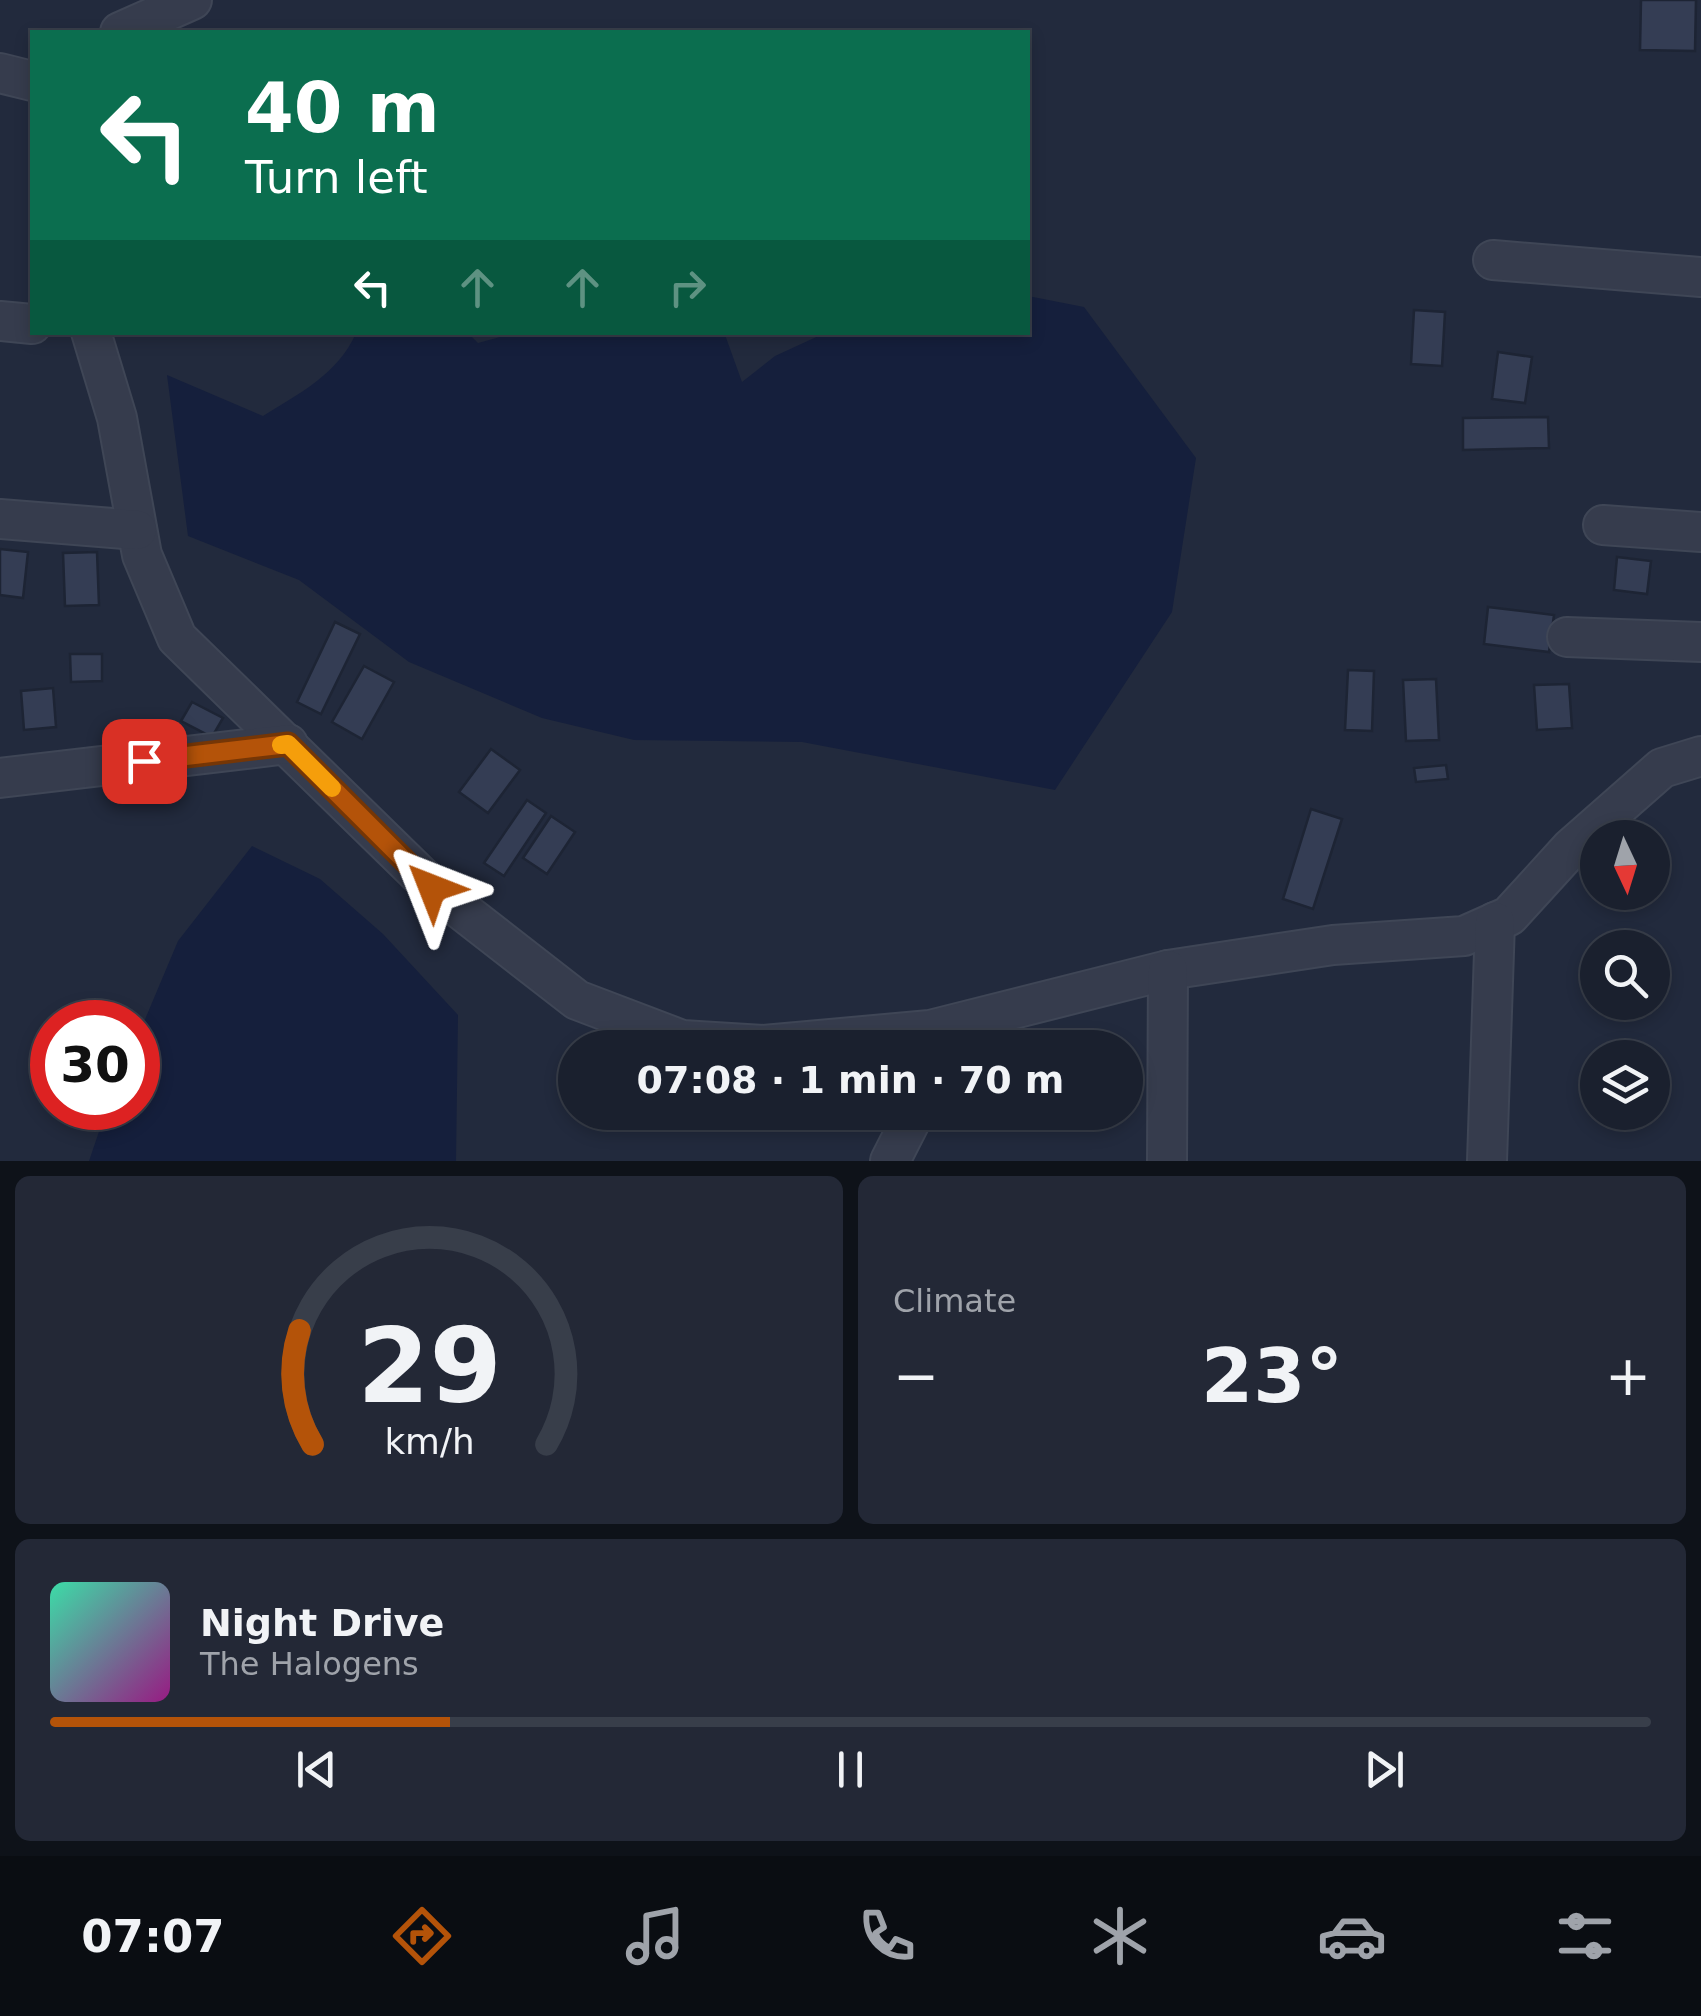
<!DOCTYPE html>
<html lang="en">
<head>
<meta charset="utf-8">
<style>
  body { margin:0; font-family:"DejaVu Sans",sans-serif; background:#232836; color:#f1f3f6; height:100vh; display:flex; flex-direction:column; font-size:38px; white-space:nowrap }
  * { box-sizing:border-box; margin:0 }
  p { font-size:32px; color:#9fa3aa }
  .icon { flex:none; width:55px; height:55px; fill:none; stroke:currentColor; stroke-width:2; stroke-linecap:round; stroke-linejoin:round }
  .map { position:relative; height:1161px; overflow:hidden }
  .sheet { display:flex; flex-direction:column; gap:15px; padding:15px; background:#0e1219; flex:1 }
  .sheet>* { flex:none }
  .top-card { position:absolute; left:30px; top:30px; width:1000px; height:305px; border-radius:0px; box-shadow:0 5px 15px #0003,0 0 0 2px #383e4a; background:#0b6e4f; color:#fff; overflow:hidden }
  .needle { width:65px; rotate:176deg }
  .fabs { position:absolute; left:1580px; top:820px; display:grid; gap:20px }
  .fabs a { display:grid; place-items:center; width:90px; height:90px; border-radius:50%; background:#1a202e; box-shadow:0 5px 15px #0003,0 0 0 2px #383e4a; font-size:50px }
  .speed { position:absolute; left:30px; top:1000px; display:flex; gap:20px; font-size:50px; font-weight:700; text-align:center }
  .speed>* { display:grid; place-content:center; width:130px; height:130px; border-radius:50%; background:#1a202e; box-shadow:0 5px 15px #0003,0 0 0 2px #383e4a; line-height:1 }
  .speed .limit { border:15px solid #d22; background:#fff; color:#111 }
  .pin { position:absolute; display:grid; place-items:center; width:85px; height:85px; color:#fff; margin:-42px; border-radius:20px; box-shadow:0 5px 15px #0006 }
  .me { position:absolute; width:110px; margin:-55px; rotate:315deg; stroke-linejoin:round; filter:drop-shadow(0 0 8px #0008) }
  .turn { display:flex; align-items:center; gap:35px; height:210px; padding:0 50px; font-size:45px }
  .turn .icon { width:130px; height:130px; stroke-width:2.5 }
  .turn b { display:block; font-size:70px; line-height:85px }
  .lanes { display:flex; align-items:center; height:95px; padding:0 50px; background:#0003; justify-content:center; gap:50px; direction:ltr }
  .lanes .off { opacity:.35 }
  .big { font-size:75px; font-weight:700; line-height:1.1 }
  .sheet .widget { flex:1; display:flex; flex-direction:column; justify-content:center; gap:15px; min-width:0; padding:0 35px; border-radius:15px; background:#232836 }
  .sheet .dial { align-items:center; gap:0 }
  .dial svg { height:260px; overflow:visible; fill:none; stroke:#383e4a; stroke-width:7; stroke-linecap:round; text-anchor:middle }
  .dial text { fill:#f1f3f6; stroke:none }
  .song { display:flex; align-items:center; gap:30px }
  .cover { width:120px; height:120px; border-radius:15px; background:linear-gradient(135deg,hsl(160 70% 55%),hsl(310 70% 35%)) }
  .played { height:10px; border-radius:5px; background:linear-gradient(90deg,#b45309 25%,#383e4a 25%) }
  .keys { display:flex; justify-content:space-around; direction:ltr }
  .heat { display:flex; justify-content:space-between; align-items:center; font-size:55px; direction:ltr }
  .sheet .tiles { flex:1; display:grid; gap:15px; grid-template-columns:1fr 1fr }
  .widget:last-child { grid-column:span 2 }
  .trip { position:absolute; left:558px; top:1030px; width:585px; height:100px; border-radius:50px; background:#1a202e; box-shadow:0 5px 15px #0003,0 0 0 2px #383e4a; font-weight:700; line-height:100px; text-align:center }
  .tabs { display:flex; height:160px; justify-content:space-around; align-items:center; background:#0a0d12; color:#9fa3aa }
  .tabs .icon { width:70px; height:70px }
  .tabs .current { color:#b45309 }
  .tabs b { font-size:45px; color:#f1f3f6 }
  .map>svg:first-child { display:block }
  .water { fill:#151f3c }
  .building { fill:#343d54; stroke:#1d2434; stroke-width:2.5 }
  .lines { fill:none; stroke-linecap:round; stroke-linejoin:round }
  .minor-casing { stroke:#3f4656; stroke-width:42 }
  .minor { stroke:#363c4d; stroke-width:38 }
  .route-casing { stroke:#753606; stroke-width:25 }
  .route { stroke:#b45309; stroke-width:18 }
  .slow { stroke:#f59e0b; stroke-width:18 }
</style>
</head>
<body>
<div class="map">
<svg width="1701" height="1161" viewBox="0 0 1701 1161">
  <rect width="100%" height="100%" fill="#222a3d"/>
  <g class="water">
    <path d="M1028,296L1084,307L1196,458L1172,612L1055,790L802,742L634,740L542,718L409,662L299,580L188,536L167,375L263,416C300,393 338,374 356,333H468L478,343L518,332H724L742,382L775,356L825,333L1028,332Z"/>
    <polygon points="252,846 320,879 383,934 458,1015 456,1161 89,1161 107,1108 138,1108 138,1036 178,941"/>
  </g>
  <g class="building">
    <polygon points="1641,0 1696,0 1695,51 1640,50"/>
    <polygon points="1414,310 1445,312 1442,366 1411,364"/>
    <polygon points="1498,352 1532,357 1525,403 1492,399"/>
    <polygon points="1548,417 1549,448 1463,450 1463,418"/>
    <polygon points="0,549 28,552 23,598 0,595"/>
    <polygon points="97,552 99,605 65,606 63,553"/>
    <polygon points="1617,557 1651,561 1647,594 1614,590"/>
    <polygon points="1488,607 1554,615 1549,652 1484,644"/>
    <polygon points="335,622 360,634 321,714 297,702"/>
    <polygon points="70,654 102,654 102,681 71,682"/>
    <polygon points="364,666 394,682 362,739 332,722"/>
    <polygon points="1348,670 1374,671 1372,731 1345,730"/>
    <polygon points="1436,679 1439,740 1406,741 1403,680"/>
    <polygon points="1569,684 1572,728 1537,730 1534,685"/>
    <polygon points="53,688 56,727 24,730 21,691"/>
    <polygon points="192,702 223,718 212,737 181,721"/>
    <polygon points="491,749 520,770 488,813 459,792"/>
    <polygon points="1446,765 1448,779 1416,782 1414,768"/>
    <polygon points="527,800 546,813 504,876 484,863"/>
    <polygon points="1311,809 1342,819 1313,909 1283,899"/>
    <polygon points="551,816 575,832 547,874 523,858"/>
  </g>
  <g class="lines">
    <g class="minor-casing">
      <g id="minor">
        <polyline points="120,32 192,0"/>
        <polyline points="0,73 32,81"/>
        <polyline points="1493,260 1701,277"/>
        <polyline points="0,321 32,324"/>
        <polyline points="91,332 117,418 142,555 177,638 433,888 577,1000 682,1040 763,1045 930,1030 1168,970 1333,945 1464,936 1509,916 1571,848 1662,768 1701,756"/>
        <polyline points="0,519 137,530"/>
        <polyline points="1603,525 1701,532"/>
        <polyline points="1567,637 1701,642"/>
        <polyline points="0,778 288,744"/>
        <polyline points="890,1161 915,1112"/>
        <polyline points="1167,1161 1168,970"/>
        <polyline points="1487,1161 1495,922"/>
      </g>
    </g>
    <use href="#minor" class="minor"/>
  </g>
  <g class="lines">
    <g class="route-casing">
      <polyline id="route" points="144,761 288,744 432,888"/>
    </g>
    <use href="#route" class="route"/>
    <polyline class="slow" points="281,745 288,744 332,788"/>
  </g>
</svg>
<div class="fabs">
<a><svg class="needle" viewBox="-14 -14 28 28"><path d="M0-13l5 13h-10z" fill="#e53935"/><path d="M0 13l5-13h-10z" fill="#9fa3aa"/></svg></a>
<a><svg class="icon" aria-label="search" viewBox="0 0 24 24"><circle cx="10" cy="10" r="6"/><path d="M15 15l6 6"/></svg></a>
<a><svg class="icon" aria-label="layers" viewBox="0 0 24 24"><path d="M12 4l9 5-9 5-9-5zM3 14l9 5 9-5"/></svg></a>
</div>
<div class="speed"><div class="limit">30</div></div>
<div class="pin" style="left:144px;top:761px;background:#d93025"><svg class="icon" aria-label="arrive" viewBox="0 0 24 24"><path d="M6 21V4h12l-3 4 3 4H6"/></svg></div>
<svg class="me" style="left:432px;top:888px" viewBox="-20 -20 40 40"><path d="M0-17L14 15 0 8-14 15z" fill="#b45309" stroke="#fff" stroke-width="4"/></svg>
<div class="trip">07:08 · 1 min · 70 m</div>
<div class="top-card">
<div class="turn"><svg class="icon" aria-label="left" viewBox="0 0 24 24"><path d="M17 20v-9H6M10 6l-5 5 5 5"/></svg><div><b>40 m</b>Turn left</div></div>
<div class="lanes"><svg class="icon" aria-label="left" viewBox="0 0 24 24"><path d="M17 20v-9H6M10 6l-5 5 5 5"/></svg><svg class="icon off" aria-label="ahead" viewBox="0 0 24 24"><path d="M12 20V5M6 11l6-6 6 6"/></svg><svg class="icon off" aria-label="ahead" viewBox="0 0 24 24"><path d="M12 20V5M6 11l6-6 6 6"/></svg><svg class="icon off" aria-label="right" viewBox="0 0 24 24"><path d="M7 20v-9h11M14 6l5 5-5 5"/></svg></div>
</div>
</div>
<section class="sheet">
<div class="tiles">
<div class="widget dial"><svg viewBox="0 0 100 80">
<path d="M14 69A42 42 0 1 1 86 69"/>
<path d="M14 69A42 42 0 0 1 10 34" stroke="#b45309"/>
<text x="50" y="56" font-size="32" font-weight="700">29</text>
<text x="50" y="72" font-size="11">km/h</text>
</svg></div>
<div class="widget"><p>Climate</p>
<div class="heat"><a>−</a><b class="big">23°</b><a>+</a></div>
</div>
<div class="widget">
<div class="song"><i class="cover"></i><div><b>Night Drive</b><p>The Halogens</p></div></div>
<div class="played"></div>
<div class="keys"><svg class="icon" aria-label="previous" viewBox="0 0 24 24"><path d="M18 5L8 12l10 7zM5 5v14"/></svg><svg class="icon" aria-label="pause" viewBox="0 0 24 24"><path d="M8 5v14M16 5v14"/></svg><svg class="icon" aria-label="next" viewBox="0 0 24 24"><path d="M6 5l10 7-10 7zM19 5v14"/></svg></div>
</div>
</div>
</section>
<nav class="tabs">
<b>07:07</b>
<svg class="icon current" aria-label="directions" viewBox="0 0 24 24"><path d="M12 3l9 9-9 9-9-9zM9 14v-3h6M13 9l2 2-2 2"/></svg>
<svg class="icon" aria-label="music" viewBox="0 0 24 24"><path d="M9 18V5l10-2v13"/><circle cx="6" cy="18" r="3"/><circle cx="16" cy="16" r="3"/></svg>
<svg class="icon" aria-label="phone" viewBox="0 0 24 24"><path d="M5 4h4l2 5-3 2q2 4 5 5l2-3 5 2v4C11 20 4 13 5 4z"/></svg>
<svg class="icon" aria-label="climate" viewBox="0 0 24 24"><path d="M12 3v18M4 7l16 10M4 17L20 7"/></svg>
<svg class="icon" aria-label="car" viewBox="0 0 24 24"><path d="M5 17H2v-5l4-1 3-4h7l3 4 3 1v5h-3M9 17h6M6 11h13"/><circle cx="7" cy="17" r="2"/><circle cx="17" cy="17" r="2"/></svg>
<svg class="icon" aria-label="filters" viewBox="0 0 24 24"><path d="M4 7h16M4 17h16"/><circle cx="9" cy="7" r="2"/><circle cx="15" cy="17" r="2"/></svg>
</nav>
</body>
</html>
